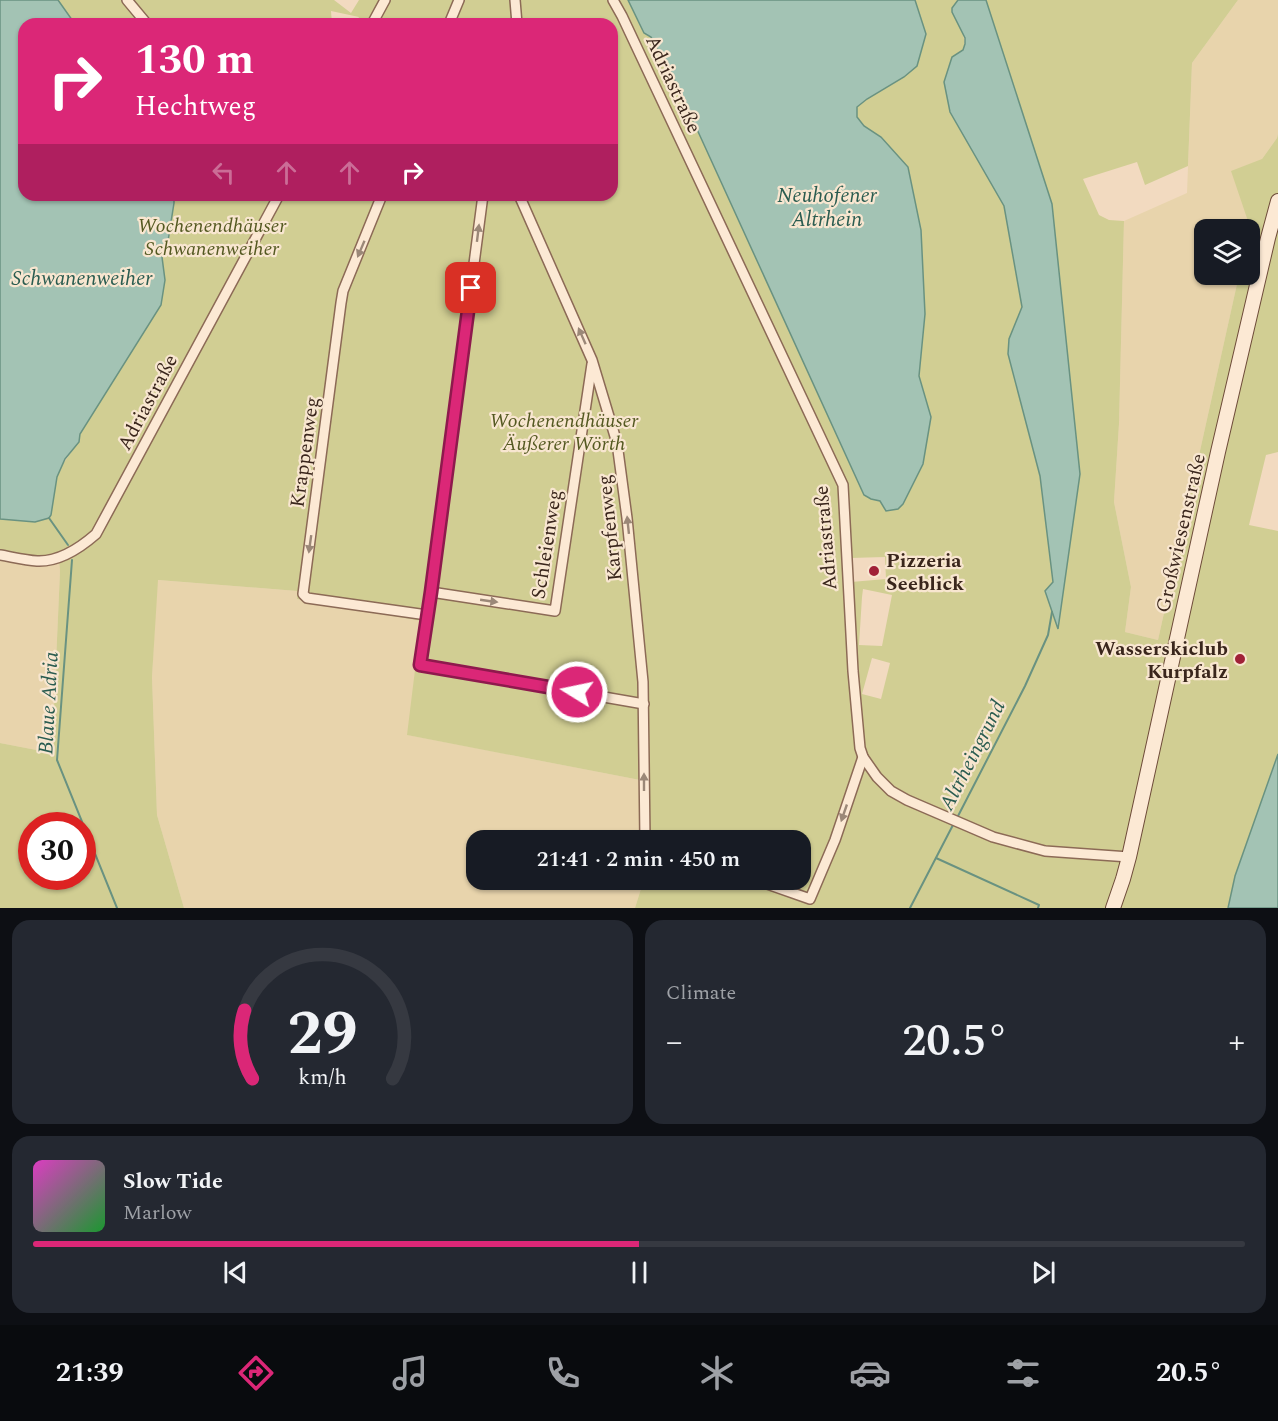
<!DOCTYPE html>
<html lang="en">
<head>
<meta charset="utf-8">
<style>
  body { margin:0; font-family:Spectral,serif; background:#242831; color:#f1f3f6; height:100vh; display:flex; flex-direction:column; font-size:22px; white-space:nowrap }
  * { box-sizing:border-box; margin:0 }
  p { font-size:20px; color:#9ea1a6 }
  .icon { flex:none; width:33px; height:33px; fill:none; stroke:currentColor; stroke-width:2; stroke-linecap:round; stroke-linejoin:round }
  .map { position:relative; height:908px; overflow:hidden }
  .panel { display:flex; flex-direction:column; gap:12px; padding:12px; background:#0d0f14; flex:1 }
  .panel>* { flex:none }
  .top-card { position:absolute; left:18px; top:18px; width:600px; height:183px; border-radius:18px; box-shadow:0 2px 4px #0004; background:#db2777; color:#fff; overflow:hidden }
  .fabs { position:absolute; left:1194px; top:219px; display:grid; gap:12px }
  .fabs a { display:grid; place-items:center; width:66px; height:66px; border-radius:12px; background:#171b24; box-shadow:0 2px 4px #0004; font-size:30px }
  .speed { position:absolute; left:18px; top:812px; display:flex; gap:12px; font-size:30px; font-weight:700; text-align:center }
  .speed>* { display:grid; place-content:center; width:78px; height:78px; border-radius:50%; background:#171b24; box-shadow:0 2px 4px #0004; line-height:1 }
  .speed .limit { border:9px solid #d22; background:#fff; color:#111 }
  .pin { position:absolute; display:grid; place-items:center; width:51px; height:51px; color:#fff; margin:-26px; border-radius:12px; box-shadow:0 3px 9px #0006 }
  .me { position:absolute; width:66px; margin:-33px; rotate:280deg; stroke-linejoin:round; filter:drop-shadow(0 0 4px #0008) }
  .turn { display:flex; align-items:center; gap:21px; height:126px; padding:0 18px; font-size:27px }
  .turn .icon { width:78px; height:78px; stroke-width:2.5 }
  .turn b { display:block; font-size:42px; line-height:51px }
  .lanes { display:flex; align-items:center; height:57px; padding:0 18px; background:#0003; justify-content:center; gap:30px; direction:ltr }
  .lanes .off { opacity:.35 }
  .big { font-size:45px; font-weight:600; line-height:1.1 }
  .panel .card { flex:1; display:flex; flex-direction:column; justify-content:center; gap:9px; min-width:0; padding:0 21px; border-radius:18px; background:#242831 }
  .panel .dial { align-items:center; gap:0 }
  .dial svg { height:156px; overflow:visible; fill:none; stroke:#363941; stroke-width:7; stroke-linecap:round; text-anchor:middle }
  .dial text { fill:#f1f3f6; stroke:none }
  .song { display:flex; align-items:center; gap:18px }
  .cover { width:72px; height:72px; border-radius:9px; background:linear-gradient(135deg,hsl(310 70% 55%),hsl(130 70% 35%)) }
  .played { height:6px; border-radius:3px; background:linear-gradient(90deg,#db2777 50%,#363941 50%) }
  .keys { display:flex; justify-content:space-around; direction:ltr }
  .heat { display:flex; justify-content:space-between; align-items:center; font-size:33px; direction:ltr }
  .panel .tiles { flex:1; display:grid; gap:12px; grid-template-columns:1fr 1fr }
  .card:last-child { grid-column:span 2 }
  .trip { position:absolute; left:466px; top:830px; width:345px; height:60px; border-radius:18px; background:#171b24; box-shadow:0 2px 4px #0004; font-weight:600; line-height:60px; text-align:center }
  .menu { display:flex; height:96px; justify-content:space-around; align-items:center; background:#090b0e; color:#9ea1a6 }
  .menu .icon { width:42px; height:42px }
  .menu .on { color:#db2777 }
  .menu b { font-size:27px; color:#f1f3f6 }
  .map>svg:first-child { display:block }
  .farmland { fill:#e8d4ac }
  .green { fill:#d1ce93; fill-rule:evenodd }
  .water { fill:#a3c3b4; stroke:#699281; stroke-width:1.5 }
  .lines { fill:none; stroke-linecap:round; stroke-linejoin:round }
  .stream { stroke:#699281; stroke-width:2 }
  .street-casing { stroke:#8c6a56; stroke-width:12 }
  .secondary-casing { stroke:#6e4b39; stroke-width:16 }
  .street { stroke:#fce9d4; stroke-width:9 }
  .secondary { stroke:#fce9d4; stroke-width:14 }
  .oneway { fill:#9b8878 }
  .route-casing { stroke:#8e194d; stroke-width:15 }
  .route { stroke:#db2777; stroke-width:10 }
  .poi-dot { fill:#a02137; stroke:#f8e6d0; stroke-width:2 }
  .labels { text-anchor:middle; stroke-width:4.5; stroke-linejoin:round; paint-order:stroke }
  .street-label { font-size:20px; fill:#3a261c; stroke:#f8e6d0 }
  .park-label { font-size:20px; font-style:italic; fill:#545921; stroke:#f8e6d0 }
  .poi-label { font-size:20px; font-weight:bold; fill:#3a261c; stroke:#f8e6d0; text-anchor:start }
  .water-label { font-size:21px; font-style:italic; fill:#2a5c50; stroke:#f8e6d0 }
</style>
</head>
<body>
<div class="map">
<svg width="1278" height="908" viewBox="0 0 1278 908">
  <rect width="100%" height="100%" fill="#f2dac0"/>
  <g class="farmland">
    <polygon points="1238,0 1278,0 1278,134 1277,138 1262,159 1249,229 1204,230 1204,274 1239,275 1158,640 1125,632 1131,587 1114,502 1119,424 1124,221 1187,193 1192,63"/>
    <polygon points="0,557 59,560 60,571 52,753 0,743"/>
    <polygon points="157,580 297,591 297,599 421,621 408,735 640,780 642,840 477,840 477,879 644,879 635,908 184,908 157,815 152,677"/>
  </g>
  <path class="green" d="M58,0H334L351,13L359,0H628L644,33L651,37L669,68L864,494L903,504L923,464L931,417L919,376L925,314L921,230L908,167L881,137L864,126L857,117V107L867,99L926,34L915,0H958L952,8V12C958,24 968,37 963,50L950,112L1004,206L1022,308L1009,339L1008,354L1040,476L1053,582L1045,591L1058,627L1052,204L986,0H1238L1192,63L1188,166L1145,185L1137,162L1083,179L1099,215L1109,220L1124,221L1119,424L1114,502L1131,587L1125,632L1158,640L1239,275L1250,274V227L1231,171L1262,159L1277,138L1278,134V452L1266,455L1249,525L1278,531V754L1235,876L1228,908H635L644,879H801V840H642L640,780L407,735L421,621L297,599V591L158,580L152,677L157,815L184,908H0V743L52,753L60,571L59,560L0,557V519L35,522L51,515C53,503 53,488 57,476C62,460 77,450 80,434L165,280L162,257L168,241L174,203V195H612V24H355L359,17L331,11L332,24H75ZM885,557L886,579L851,582L850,558ZM863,589L892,595L882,646L859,645L862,597ZM872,658L890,663L881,699L862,694ZM32,825H82V876H32Z"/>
  <g class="water">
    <polygon points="0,0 58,0 75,24 24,24 24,195 174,195 174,203 168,241 162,257 165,280 161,305 80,434 79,442 65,459 57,477 51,515 49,518 35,522 0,519"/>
    <polygon points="628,0 915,0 926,34 917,66 904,77 867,99 857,107 857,117 864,126 881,137 908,167 921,230 925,314 919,376 931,417 923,464 903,504 898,509 886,511 880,501 871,499 864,495 669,68 651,37 644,33"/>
    <polygon points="958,0 986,0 1052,204 1080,474 1058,629 1045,591 1053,582 1040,476 1008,354 1009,339 1022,307 1004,206 950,112 944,82 952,57 963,50 965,44 965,38 952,12 952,8"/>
    <polygon points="1278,754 1278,908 1228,908 1235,876"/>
  </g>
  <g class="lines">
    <g class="stream">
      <polyline points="49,518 68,545"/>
      <polyline points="72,560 57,760 117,908"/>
      <polyline points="957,818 1025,686 1048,635 1052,612"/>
      <polyline points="936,858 1039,905 1038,908"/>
      <polyline points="910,908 954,823"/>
    </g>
    <g class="street-casing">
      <g id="street">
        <polyline points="127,0 147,24"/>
        <polyline points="515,0 517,24"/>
        <polyline points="613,0 622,16 843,485 853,671 860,748 863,757 877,777 891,791 907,800 993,837 1045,851 1129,857"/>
        <polyline points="372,24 385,0"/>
        <polyline points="449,24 459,0"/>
        <polyline points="382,195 343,291 341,303 303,594 307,598 427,615"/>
        <polyline points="483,195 431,592 420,665 644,704"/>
        <polyline points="519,195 592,360 617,443 627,518 643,682 645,840"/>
        <path d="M0,555C12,557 25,560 37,561C60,562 80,548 96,534L279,195"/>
        <polyline points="431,592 555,611 592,364"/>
        <polyline points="753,879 810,899 835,840 863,757"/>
      </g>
    </g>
    <g class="secondary-casing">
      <polyline id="secondary" points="1113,908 1123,879 1129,857 1218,452 1268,238 1278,201"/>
    </g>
    <use href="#street" class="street"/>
    <use href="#secondary" class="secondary"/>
  </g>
  <defs><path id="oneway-solid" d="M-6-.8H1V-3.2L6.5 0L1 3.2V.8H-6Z" transform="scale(1.5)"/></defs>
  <g class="oneway">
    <use href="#oneway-solid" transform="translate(478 233) rotate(-83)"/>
    <use href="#oneway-solid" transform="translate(361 249) rotate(113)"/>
    <use href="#oneway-solid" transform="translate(582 336) rotate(-114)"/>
    <use href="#oneway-solid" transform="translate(628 525) rotate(-96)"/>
    <use href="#oneway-solid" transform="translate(310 544) rotate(98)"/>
    <use href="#oneway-solid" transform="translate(489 601) rotate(8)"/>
    <use href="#oneway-solid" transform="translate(644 782) rotate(-90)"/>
    <use href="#oneway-solid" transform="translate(844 813) rotate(109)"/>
  </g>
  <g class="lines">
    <g class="route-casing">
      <polyline id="route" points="471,288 431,592 420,665 577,692"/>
    </g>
    <use href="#route" class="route"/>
  </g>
  <g class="poi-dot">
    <circle cx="874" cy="571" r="6"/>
    <circle cx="1240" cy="659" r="6"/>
  </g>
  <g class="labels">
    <g class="street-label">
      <text transform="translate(674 84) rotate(65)" y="7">Adriastraße</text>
      <text transform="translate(147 402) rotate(-62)" y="7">Adriastraße</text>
      <text transform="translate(304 452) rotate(-82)" y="7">Krappenweg</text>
      <text transform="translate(609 528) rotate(-96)" y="7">Karpfenweg</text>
      <text transform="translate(1180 533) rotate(-77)" y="7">Großwiesenstraße</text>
      <text transform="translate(825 538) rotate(-95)" y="7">Adriastraße</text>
      <text transform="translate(546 544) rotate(-81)" y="7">Schleienweg</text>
    </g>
    <g class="park-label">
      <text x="212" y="232">Wochenendhäuser<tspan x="212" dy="23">Schwanenweiher</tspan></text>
      <text x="564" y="427">Wochenendhäuser<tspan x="564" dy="23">Äußerer Wörth</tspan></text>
    </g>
    <g class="poi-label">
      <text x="886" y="567">Pizzeria<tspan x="886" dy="23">Seeblick</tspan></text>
      <text x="1228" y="655" text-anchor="end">Wasserskiclub<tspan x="1228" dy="23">Kurpfalz</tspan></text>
    </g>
    <g class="water-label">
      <text x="827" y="202">Neuhofener<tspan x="827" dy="24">Altrhein</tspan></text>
      <text x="82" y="285">Schwanenweiher</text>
      <text transform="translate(48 703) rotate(-87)" y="7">Blaue Adria</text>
      <text transform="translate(972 755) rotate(-63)" y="7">Altrheingrund</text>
    </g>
  </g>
</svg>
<div class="fabs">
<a><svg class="icon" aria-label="layers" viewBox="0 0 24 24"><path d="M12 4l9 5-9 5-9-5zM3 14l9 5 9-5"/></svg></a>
</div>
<div class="speed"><div class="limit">30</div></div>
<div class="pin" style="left:471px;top:288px;background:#d93025"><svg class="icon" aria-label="arrive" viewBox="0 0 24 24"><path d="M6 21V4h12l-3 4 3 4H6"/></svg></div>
<svg class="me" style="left:577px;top:692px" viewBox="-20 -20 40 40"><circle r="17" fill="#db2777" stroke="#fff" stroke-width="3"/><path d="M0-11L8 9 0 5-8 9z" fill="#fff"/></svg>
<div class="trip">21:41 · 2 min · 450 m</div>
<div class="top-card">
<div class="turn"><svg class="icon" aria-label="right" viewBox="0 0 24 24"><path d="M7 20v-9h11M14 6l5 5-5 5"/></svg><div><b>130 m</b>Hechtweg</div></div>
<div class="lanes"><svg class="icon off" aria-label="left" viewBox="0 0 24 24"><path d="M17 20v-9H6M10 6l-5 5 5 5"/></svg><svg class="icon off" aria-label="ahead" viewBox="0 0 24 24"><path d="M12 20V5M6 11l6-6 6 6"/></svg><svg class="icon off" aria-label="ahead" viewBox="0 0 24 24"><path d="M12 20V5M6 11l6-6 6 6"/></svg><svg class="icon" aria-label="right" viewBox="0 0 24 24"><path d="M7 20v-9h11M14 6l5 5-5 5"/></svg></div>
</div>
</div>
<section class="panel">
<div class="tiles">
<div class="card dial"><svg viewBox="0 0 100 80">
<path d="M14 69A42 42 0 1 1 86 69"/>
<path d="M14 69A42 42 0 0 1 10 34" stroke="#db2777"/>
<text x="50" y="56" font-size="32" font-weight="700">29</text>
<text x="50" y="72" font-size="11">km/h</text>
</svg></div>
<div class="card"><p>Climate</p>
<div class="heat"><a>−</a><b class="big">20.5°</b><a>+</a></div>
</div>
<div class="card">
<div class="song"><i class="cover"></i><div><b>Slow Tide</b><p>Marlow</p></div></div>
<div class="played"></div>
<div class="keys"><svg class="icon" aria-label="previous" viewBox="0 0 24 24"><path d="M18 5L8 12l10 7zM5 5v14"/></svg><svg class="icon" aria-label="pause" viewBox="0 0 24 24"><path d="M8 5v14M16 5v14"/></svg><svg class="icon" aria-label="next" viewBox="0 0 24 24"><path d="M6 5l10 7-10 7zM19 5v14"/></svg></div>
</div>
</div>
</section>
<nav class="menu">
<b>21:39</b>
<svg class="icon on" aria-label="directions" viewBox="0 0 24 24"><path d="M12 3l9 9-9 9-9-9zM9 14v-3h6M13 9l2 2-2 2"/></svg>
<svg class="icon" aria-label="music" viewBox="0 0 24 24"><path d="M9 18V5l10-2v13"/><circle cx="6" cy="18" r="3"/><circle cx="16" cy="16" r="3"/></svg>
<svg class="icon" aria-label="phone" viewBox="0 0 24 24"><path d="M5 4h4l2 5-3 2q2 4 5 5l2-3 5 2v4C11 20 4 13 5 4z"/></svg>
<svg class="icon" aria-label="climate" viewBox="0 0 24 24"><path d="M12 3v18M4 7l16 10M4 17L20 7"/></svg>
<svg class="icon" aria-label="car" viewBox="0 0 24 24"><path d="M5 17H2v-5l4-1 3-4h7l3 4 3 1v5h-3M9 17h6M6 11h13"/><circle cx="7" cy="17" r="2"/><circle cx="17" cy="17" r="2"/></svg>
<svg class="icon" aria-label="filters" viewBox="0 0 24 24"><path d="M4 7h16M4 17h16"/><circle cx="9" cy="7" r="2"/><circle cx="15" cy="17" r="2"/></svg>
<b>20.5°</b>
</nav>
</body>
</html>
